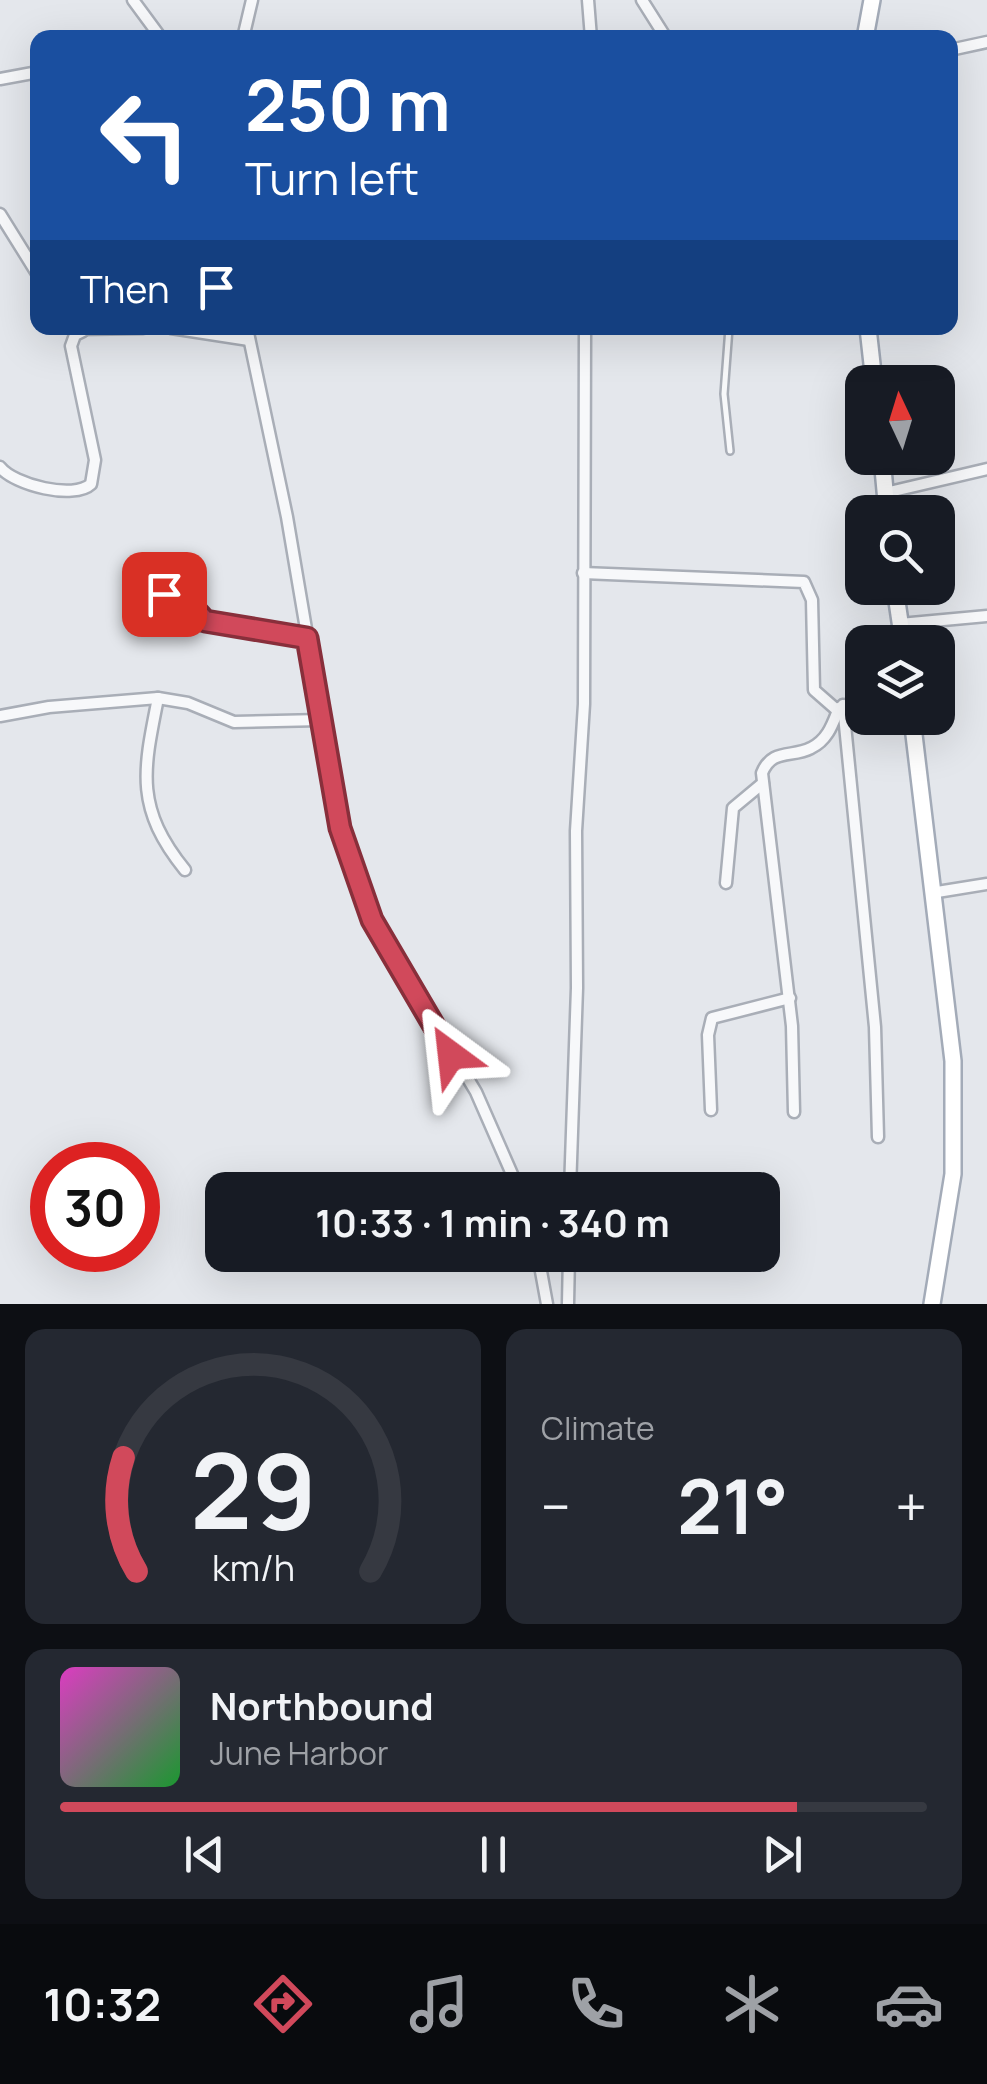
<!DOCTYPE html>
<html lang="en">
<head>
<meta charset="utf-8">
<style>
  body { margin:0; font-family:Manrope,sans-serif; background:#242831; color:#f1f3f6; height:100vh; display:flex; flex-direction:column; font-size:38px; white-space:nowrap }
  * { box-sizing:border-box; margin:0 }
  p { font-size:32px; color:#9ea1a6 }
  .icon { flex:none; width:55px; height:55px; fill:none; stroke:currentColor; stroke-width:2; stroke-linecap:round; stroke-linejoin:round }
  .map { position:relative; height:1304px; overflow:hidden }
  .panel { display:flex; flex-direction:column; gap:25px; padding:25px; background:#0d0f14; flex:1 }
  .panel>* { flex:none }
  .hud { position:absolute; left:30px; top:30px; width:928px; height:305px; border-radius:20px; box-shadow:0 10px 40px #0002; background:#1a4fa0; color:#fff; overflow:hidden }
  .needle { width:65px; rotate:356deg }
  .tools { position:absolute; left:845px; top:365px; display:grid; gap:20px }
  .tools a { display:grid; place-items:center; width:110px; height:110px; border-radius:20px; background:#171b24; box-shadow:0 10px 40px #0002; font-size:50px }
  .speed { position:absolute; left:30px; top:1142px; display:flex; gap:20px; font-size:50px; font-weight:700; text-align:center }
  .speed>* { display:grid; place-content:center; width:130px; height:130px; border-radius:50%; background:#171b24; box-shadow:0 10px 40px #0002; line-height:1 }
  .speed .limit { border:15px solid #d22; background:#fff; color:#111 }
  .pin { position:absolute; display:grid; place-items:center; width:85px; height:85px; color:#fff; margin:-42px; border-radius:20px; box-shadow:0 5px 15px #0006 }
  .me { position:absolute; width:110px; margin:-55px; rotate:330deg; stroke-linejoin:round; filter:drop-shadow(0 0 8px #0008) }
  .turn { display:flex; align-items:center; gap:35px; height:210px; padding:0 50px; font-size:45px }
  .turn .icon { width:130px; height:130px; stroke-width:2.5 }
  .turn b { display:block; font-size:70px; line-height:85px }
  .then { display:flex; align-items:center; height:95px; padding:0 50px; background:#0003; gap:20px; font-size:38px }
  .big { font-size:75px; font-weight:700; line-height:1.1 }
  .panel .widget { flex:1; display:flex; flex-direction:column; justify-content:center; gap:15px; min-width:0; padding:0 35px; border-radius:20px; background:#242831 }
  .panel .dial { align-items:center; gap:0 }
  .dial svg { height:260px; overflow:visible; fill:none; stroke:#363941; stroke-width:7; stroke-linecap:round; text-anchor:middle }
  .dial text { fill:#f1f3f6; stroke:none }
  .song { display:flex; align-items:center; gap:30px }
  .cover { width:120px; height:120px; border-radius:15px; background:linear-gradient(135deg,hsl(310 70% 55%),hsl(130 70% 35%)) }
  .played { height:10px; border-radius:5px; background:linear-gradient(90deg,#d1495b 85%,#363941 85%) }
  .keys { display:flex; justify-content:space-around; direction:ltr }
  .heat { display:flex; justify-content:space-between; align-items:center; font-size:55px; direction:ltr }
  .panel .tiles { flex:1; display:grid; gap:25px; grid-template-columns:1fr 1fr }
  .widget:last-child { grid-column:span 2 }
  .trip { position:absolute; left:205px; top:1172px; width:575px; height:100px; border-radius:20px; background:#171b24; box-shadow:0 10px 40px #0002; font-weight:700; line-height:100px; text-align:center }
  .dock { display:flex; height:160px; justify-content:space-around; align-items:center; background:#090b0e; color:#9ea1a6 }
  .dock .icon { width:70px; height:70px }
  .dock .selected { color:#d1495b }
  .dock b { font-size:45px; color:#f1f3f6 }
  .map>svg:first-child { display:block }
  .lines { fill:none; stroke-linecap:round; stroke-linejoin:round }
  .lane-casing { stroke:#a9aeb7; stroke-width:10 }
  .street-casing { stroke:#a9aeb7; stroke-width:15 }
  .primary-casing { stroke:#a3abb8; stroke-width:20 }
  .lane { stroke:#f7f8fa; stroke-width:5 }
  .street { stroke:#f7f8fa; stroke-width:10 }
  .primary { stroke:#fff; stroke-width:15 }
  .route-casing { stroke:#882f3b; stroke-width:25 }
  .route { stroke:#d1495b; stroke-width:18 }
</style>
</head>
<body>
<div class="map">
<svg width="987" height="1304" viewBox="0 0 987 1304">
  <rect width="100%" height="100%" fill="#e4e7ec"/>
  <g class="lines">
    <g class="lane-casing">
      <g id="lane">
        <polyline points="729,328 724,394 730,451"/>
        <polyline points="164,594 185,600 205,621 304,638"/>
      </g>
    </g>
    <g class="street-casing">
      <g id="street">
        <polyline points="133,0 161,38"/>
        <polyline points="588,0 591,38"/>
        <polyline points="642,0 666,38"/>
        <polyline points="243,38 252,0"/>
        <polyline points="950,50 987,42"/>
        <polyline points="0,79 38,72"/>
        <polyline points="0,214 38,275"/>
        <polyline points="171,328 249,340"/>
        <polyline points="247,328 287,517 340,829 372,919 476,1092 519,1190"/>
        <polyline points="79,329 143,328"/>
        <path d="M0,467C14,485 74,500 91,484L95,460L71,346L75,335L83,331"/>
        <polyline points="885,493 987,469"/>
        <polyline points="583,573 804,582 812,600 814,690 838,711"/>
        <polyline points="900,624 987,616"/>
        <path d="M158,698C143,772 135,808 185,870"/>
        <polyline points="843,705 875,1027 878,1137"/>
        <polyline points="0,716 49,707 158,698 188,703 234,722 321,720"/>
        <polyline points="726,883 733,808 763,783"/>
        <polyline points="931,893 987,884"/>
        <polyline points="711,1110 708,1035 712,1018 790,998"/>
        <path d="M794,1112L792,1026L762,773C772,748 792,758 811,748C828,740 833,723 839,708L862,699"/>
        <polyline points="570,1190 577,988 576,831 584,704 585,328"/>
        <polyline points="538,1255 547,1304"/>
        <polyline points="568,1304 569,1255"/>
      </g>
    </g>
    <g class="primary-casing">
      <g id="primary">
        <polyline points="865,38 872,0"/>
        <polyline points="868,328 874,382"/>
        <polyline points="882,458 887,512"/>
        <polyline points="895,588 903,642"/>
        <polyline points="912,718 953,1061 953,1174 932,1304"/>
      </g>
    </g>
    <use href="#lane" class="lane"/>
    <use href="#street" class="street"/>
    <use href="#primary" class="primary"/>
  </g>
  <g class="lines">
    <g class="route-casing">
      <polyline id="route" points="164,594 186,600 205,621 307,638 340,828 372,920 451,1055"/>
    </g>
    <use href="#route" class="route"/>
  </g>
</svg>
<div class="tools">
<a><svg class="needle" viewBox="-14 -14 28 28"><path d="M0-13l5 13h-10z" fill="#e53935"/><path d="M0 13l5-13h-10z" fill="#9ea1a6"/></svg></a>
<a><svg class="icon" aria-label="search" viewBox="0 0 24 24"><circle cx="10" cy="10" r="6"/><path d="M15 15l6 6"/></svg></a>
<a><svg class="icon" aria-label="layers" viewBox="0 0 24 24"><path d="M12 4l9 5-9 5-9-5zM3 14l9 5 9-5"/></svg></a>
</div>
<div class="speed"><div class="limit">30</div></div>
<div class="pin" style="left:164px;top:594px;background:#d93025"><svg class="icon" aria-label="arrive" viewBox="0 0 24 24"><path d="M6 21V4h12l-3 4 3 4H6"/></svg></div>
<svg class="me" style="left:451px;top:1055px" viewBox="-20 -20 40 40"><path d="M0-17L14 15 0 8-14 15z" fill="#d1495b" stroke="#fff" stroke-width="4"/></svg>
<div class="trip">10:33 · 1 min · 340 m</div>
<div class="hud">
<div class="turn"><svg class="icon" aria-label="left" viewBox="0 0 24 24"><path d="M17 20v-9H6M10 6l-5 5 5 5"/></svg><div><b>250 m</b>Turn left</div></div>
<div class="then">Then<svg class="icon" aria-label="arrive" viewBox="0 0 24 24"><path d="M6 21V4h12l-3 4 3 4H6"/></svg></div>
</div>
</div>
<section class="panel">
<div class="tiles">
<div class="widget dial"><svg viewBox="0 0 100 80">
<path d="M14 69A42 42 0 1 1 86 69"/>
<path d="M14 69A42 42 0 0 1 10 34" stroke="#d1495b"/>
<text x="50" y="56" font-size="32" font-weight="700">29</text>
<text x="50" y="72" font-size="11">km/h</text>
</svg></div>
<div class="widget"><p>Climate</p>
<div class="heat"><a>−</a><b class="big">21°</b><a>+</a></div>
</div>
<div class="widget">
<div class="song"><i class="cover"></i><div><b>Northbound</b><p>June Harbor</p></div></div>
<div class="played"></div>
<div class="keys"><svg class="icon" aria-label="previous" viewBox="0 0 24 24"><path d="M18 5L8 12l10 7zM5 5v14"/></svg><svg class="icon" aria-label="pause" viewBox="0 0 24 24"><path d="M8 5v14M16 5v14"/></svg><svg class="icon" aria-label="next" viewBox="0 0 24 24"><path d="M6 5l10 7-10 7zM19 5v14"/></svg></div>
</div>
</div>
</section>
<nav class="dock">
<b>10:32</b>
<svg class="icon selected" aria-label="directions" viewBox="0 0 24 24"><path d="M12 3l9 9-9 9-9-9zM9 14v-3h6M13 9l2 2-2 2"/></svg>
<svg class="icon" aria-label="music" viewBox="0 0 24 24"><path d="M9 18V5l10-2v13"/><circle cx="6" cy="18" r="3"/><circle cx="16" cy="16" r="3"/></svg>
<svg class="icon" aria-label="phone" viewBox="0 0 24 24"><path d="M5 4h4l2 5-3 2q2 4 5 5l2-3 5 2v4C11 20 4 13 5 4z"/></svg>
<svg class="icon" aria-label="climate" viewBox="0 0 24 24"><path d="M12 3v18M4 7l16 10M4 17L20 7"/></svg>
<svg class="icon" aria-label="car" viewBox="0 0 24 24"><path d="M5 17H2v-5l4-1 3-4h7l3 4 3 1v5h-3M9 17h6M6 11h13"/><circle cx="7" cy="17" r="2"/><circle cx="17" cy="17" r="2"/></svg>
</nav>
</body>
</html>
